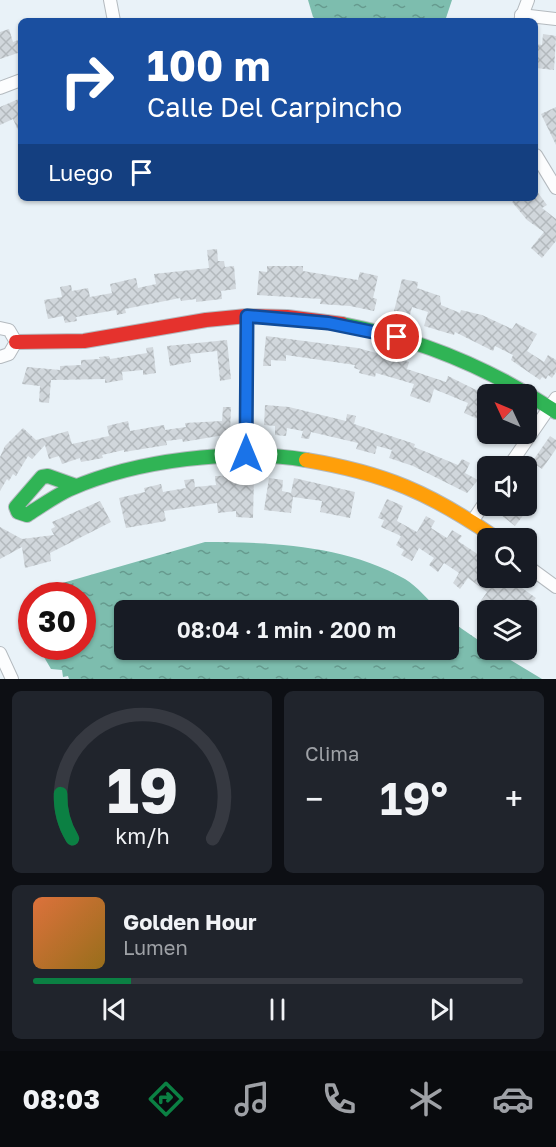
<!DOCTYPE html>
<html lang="es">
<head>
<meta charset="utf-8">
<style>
  body { margin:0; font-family:"Golos Text",sans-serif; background:#20242c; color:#f1f3f6; height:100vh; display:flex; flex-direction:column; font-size:22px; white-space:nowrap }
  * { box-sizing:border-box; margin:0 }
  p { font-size:20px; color:#9ea1a6 }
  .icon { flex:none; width:33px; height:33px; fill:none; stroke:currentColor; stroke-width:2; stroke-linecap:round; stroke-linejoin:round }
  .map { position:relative; height:679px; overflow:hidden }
  .details { display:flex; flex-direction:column; gap:12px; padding:12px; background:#0d0f14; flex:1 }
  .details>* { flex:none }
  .hud { position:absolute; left:18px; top:18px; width:520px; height:183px; border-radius:9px; box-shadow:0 2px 4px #0004; background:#1a4fa0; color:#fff; overflow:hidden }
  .needle { width:39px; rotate:314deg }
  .tools { position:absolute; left:477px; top:384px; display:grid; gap:12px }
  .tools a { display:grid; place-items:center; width:60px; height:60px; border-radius:9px; background:#171b24; box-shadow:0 2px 4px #0004; font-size:30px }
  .speed { position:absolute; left:18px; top:582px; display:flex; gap:12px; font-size:30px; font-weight:700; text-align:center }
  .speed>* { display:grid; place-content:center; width:78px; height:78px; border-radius:50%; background:#171b24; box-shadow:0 2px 4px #0004; line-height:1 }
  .speed .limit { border:9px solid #d22; background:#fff; color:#111 }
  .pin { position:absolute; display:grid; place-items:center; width:51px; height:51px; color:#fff; margin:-26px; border:3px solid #fff; border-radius:50%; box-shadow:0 2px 6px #0007 }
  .me { position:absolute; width:66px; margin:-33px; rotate:0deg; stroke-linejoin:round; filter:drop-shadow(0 0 4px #0008) }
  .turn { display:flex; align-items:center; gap:21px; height:126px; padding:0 30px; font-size:27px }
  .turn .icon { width:78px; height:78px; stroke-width:2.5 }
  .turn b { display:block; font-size:42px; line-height:51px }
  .then { display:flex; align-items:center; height:57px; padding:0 30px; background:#0003; gap:12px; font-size:22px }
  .big { font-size:45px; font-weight:600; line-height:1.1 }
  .details .tile { flex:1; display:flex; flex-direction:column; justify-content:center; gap:9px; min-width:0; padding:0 21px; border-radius:9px; background:#20242c }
  .details .dial { align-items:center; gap:0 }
  .dial svg { height:156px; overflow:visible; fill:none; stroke:#363941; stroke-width:7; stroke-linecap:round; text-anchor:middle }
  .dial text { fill:#f1f3f6; stroke:none }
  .song { display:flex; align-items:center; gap:18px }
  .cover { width:72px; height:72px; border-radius:9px; background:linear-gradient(135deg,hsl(20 70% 55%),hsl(40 70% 35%)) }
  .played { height:6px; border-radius:3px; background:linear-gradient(90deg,#0b8043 20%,#363941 20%) }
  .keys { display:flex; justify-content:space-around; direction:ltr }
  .heat { display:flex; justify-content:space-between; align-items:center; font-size:33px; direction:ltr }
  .details .tiles { flex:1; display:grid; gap:12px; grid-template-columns:1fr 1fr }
  .tile:last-child { grid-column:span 2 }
  .trip { position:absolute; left:114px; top:600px; width:345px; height:60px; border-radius:9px; background:#171b24; box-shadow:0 2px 4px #0004; font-weight:600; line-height:60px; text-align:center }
  .menu { display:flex; height:96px; justify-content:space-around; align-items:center; background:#090b0e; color:#9ea1a6 }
  .menu .icon { width:42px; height:42px }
  .menu .selected { color:#0b8043 }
  .menu b { font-size:27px; color:#f1f3f6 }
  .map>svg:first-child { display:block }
  .water { fill:url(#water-ripples) }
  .building { fill:url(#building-cross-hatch) }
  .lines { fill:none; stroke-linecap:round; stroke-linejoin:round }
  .street-casing { stroke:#b4babf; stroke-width:14 }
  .fast-casing { stroke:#b4babf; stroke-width:16 }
  .slow-casing { stroke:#b4babf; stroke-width:16 }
  .jam-casing { stroke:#b4babf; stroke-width:16 }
  .street { stroke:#fcfdfe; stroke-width:12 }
  .fast { stroke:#30b455; stroke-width:14 }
  .slow { stroke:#ff9f0a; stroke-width:14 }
  .jam { stroke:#e5322d; stroke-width:14 }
  .route-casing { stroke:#114b97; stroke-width:15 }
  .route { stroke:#1a73e8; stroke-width:10 }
</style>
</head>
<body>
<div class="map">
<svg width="556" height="679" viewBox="0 0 556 679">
  <defs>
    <pattern id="water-ripples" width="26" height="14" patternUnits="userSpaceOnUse" patternTransform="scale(1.5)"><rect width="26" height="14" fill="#7dbdae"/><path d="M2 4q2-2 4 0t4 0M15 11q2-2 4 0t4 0" fill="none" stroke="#669a8e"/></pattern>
    <pattern id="building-cross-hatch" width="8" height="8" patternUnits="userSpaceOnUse" patternTransform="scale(1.5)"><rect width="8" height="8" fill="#d1d7dc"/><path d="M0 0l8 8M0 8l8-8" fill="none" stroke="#b3b9bd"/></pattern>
  </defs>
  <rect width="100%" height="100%" fill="#e9f2f8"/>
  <g class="water">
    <polygon points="308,0 452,0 445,21 318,21 313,17"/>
    <path d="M205,542C271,542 346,545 405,579C417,586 428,600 439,610H124V650H448L449,620L487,646L488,650H494L542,679H69L68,676L63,677L62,670L51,669L41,652L34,647L82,646V596L36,595L45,588Z"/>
  </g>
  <g class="building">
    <polygon points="9,29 13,42 21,39 21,52 0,59 0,32"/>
    <polygon points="543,34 556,36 554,70 536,68 536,44 542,45"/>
    <polygon points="21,98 21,137 13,119 0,125 0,107"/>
    <polygon points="556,107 556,145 541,114"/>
    <polygon points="536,190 547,205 542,208 556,219 556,241 542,258 531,248 544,232 527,220 512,202 517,198 536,198"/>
    <polygon points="217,249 218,261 224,261 225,267 234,266 236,289 221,291 222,299 196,302 196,299 181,301 180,298 125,309 126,313 117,315 116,310 76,317 77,321 65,323 63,316 48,319 44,300 62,297 60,287 71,285 72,291 88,288 90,297 112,293 110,284 136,278 138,288 156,284 154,274 209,268 207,250"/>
    <polygon points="267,266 303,266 303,271 358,280 360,272 378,276 373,298 377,299 374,311 350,306 320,304 321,299 257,295 259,271 267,272"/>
    <polygon points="402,279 418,282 417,288 440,296 441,305 460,313 461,310 482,315 512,329 516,323 537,334 527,351 544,362 548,355 556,360 556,372 552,378 548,375 546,379 542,377 540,380 511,360 513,355 495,346 493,351 455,332 454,335 424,326 428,312 412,307 408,323 392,319"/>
    <polygon points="266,336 358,348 409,362 407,369 446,382 448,376 488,396 488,416 485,422 464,413 468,403 434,389 430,403 410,396 414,384 376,373 375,377 359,373 360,370 354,368 355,365 286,355 286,361 271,360 271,366 263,366"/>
    <polygon points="227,340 231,379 220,381 217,351 190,354 191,362 170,366 167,346"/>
    <polygon points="153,347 156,373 143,375 143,370 122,372 123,380 105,383 105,379 51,380 49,403 39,402 40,386 22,384 27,367 60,370 60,366 81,365 81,360 100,359 99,357 109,356 110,359 147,353 146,348"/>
    <polygon points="265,405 289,407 346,421 347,414 356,416 354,424 415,444 414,447 458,465 462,459 470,463 465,473 478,480 467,493 413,466 389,458 392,450 377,446 375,454 356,449 358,443 311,432 309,439 301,438 303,431 287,428 286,436 275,435 275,426 264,425"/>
    <polygon points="223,407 231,407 230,432 224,432 224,435 183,442 182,439 166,441 167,445 124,452 124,450 102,455 103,458 81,462 80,458 62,464 59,456 49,459 45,445 32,459 28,456 16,476 13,474 9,481 7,479 0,491 0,457 5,446 23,428 36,440 68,431 72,444 109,436 107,426 128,421 130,431 164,425 165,430 186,427 185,423 222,421"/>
    <polygon points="550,436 556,440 556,449 542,469 532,462"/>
    <polygon points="254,475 253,518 236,517 236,511 218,513 217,503 164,511 166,521 126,528 119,498 145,492 144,488 161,484 163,492 186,488 184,480 194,479 195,487 216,485 215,476"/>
    <polygon points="269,478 283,480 282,491 291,493 294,478 355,492 350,518 320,512 322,501 293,497 291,513 264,510"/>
    <polygon points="387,499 403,506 397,521 417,532 426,516 435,521 431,528 447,538 452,530 462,536 458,541 488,561 488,578 508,578 536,598 526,610 491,610 480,602 487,592 468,578 460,589 453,583 459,573 444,563 438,572 429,565 434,558 419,548 412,561 401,555 404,550 396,545 401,536 381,527 384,520 378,518"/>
    <polygon points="100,501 111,522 50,553 51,561 25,568 22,547 0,559 0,527 22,539 54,535 51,529 55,527 52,522"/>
    <polygon points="500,506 516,506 525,513 515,526 496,511"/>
  </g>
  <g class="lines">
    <g class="street-casing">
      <g id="street">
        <polyline points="110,0 114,21"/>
        <polyline points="521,15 556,19"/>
        <polyline points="520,21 528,0"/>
        <polyline points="0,88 21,80"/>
        <polyline points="536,155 556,188"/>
        <polyline points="0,328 9,330 16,342 9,354 0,357"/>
        <polyline points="246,454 247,316"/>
        <polyline points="509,466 556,398"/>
        <polyline points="473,520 488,498"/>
        <polyline points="526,565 556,587"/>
        <polyline points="0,653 12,679"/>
      </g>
    </g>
    <g class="fast-casing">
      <g id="fast">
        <path d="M342,324C420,339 490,368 556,412"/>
        <path d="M76,486L48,476L42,477L16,507L18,512L27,515C41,506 55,496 70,489C136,460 235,448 306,460"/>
      </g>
    </g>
    <g class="slow-casing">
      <path id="slow" d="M306,460C385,473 430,493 496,538"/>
    </g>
    <g class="jam-casing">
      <polyline id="jam" points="16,342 84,341 206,320 247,316 287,317 342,324"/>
    </g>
    <use href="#street" class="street"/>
    <use href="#fast" class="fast"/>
    <use href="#slow" class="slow"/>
    <use href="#jam" class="jam"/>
  </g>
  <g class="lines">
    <g class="route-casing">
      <polyline id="route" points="246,454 247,316 328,323 397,337"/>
    </g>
    <use href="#route" class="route"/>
  </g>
</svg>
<div class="tools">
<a><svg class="needle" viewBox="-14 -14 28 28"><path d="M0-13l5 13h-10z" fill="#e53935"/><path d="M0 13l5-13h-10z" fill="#9ea1a6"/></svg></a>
<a><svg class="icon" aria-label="sound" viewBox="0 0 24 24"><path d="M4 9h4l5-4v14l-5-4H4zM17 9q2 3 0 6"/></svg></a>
<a><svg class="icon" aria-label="search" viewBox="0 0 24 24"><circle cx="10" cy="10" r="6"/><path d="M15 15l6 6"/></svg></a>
<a><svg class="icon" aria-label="layers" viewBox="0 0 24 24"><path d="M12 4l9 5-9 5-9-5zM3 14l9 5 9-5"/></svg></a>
</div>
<div class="speed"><div class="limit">30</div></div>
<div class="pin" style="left:397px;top:337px;background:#d93025"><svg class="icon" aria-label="arrive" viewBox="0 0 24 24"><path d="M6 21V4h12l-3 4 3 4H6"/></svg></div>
<svg class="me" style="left:246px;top:454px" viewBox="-20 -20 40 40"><circle r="19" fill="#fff"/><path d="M0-13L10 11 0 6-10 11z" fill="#1a73e8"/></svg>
<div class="trip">08:04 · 1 min · 200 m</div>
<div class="hud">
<div class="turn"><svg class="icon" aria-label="right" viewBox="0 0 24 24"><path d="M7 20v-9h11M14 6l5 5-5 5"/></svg><div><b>100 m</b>Calle Del Carpincho</div></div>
<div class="then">Luego<svg class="icon" aria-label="arrive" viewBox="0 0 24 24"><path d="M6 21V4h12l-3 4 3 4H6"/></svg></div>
</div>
</div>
<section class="details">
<div class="tiles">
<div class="tile dial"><svg viewBox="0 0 100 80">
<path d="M14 69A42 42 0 1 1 86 69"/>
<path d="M14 69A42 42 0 0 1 8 46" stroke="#0b8043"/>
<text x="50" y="56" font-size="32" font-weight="700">19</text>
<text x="50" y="72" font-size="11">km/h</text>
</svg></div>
<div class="tile"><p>Clima</p>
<div class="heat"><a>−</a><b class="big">19°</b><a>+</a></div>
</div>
<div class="tile">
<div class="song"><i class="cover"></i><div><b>Golden Hour</b><p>Lumen</p></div></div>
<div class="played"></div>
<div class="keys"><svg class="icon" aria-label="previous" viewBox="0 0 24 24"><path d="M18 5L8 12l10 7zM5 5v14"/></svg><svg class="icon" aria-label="pause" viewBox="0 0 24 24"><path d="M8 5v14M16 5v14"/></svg><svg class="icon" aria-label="next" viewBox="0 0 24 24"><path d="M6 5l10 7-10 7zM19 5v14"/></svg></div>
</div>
</div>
</section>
<nav class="menu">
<b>08:03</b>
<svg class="icon selected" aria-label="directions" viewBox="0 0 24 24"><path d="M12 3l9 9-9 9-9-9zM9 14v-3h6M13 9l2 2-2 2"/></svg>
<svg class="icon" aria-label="music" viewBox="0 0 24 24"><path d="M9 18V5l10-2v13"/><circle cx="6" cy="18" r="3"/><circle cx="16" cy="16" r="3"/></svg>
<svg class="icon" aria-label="phone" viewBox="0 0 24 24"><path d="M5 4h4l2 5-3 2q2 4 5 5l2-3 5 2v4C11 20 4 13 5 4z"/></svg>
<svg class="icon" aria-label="climate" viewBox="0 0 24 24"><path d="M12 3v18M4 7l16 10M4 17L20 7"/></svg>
<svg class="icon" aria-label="car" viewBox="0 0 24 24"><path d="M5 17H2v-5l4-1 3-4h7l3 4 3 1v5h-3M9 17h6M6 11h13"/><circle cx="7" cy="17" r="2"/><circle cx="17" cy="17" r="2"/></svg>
</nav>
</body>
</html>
